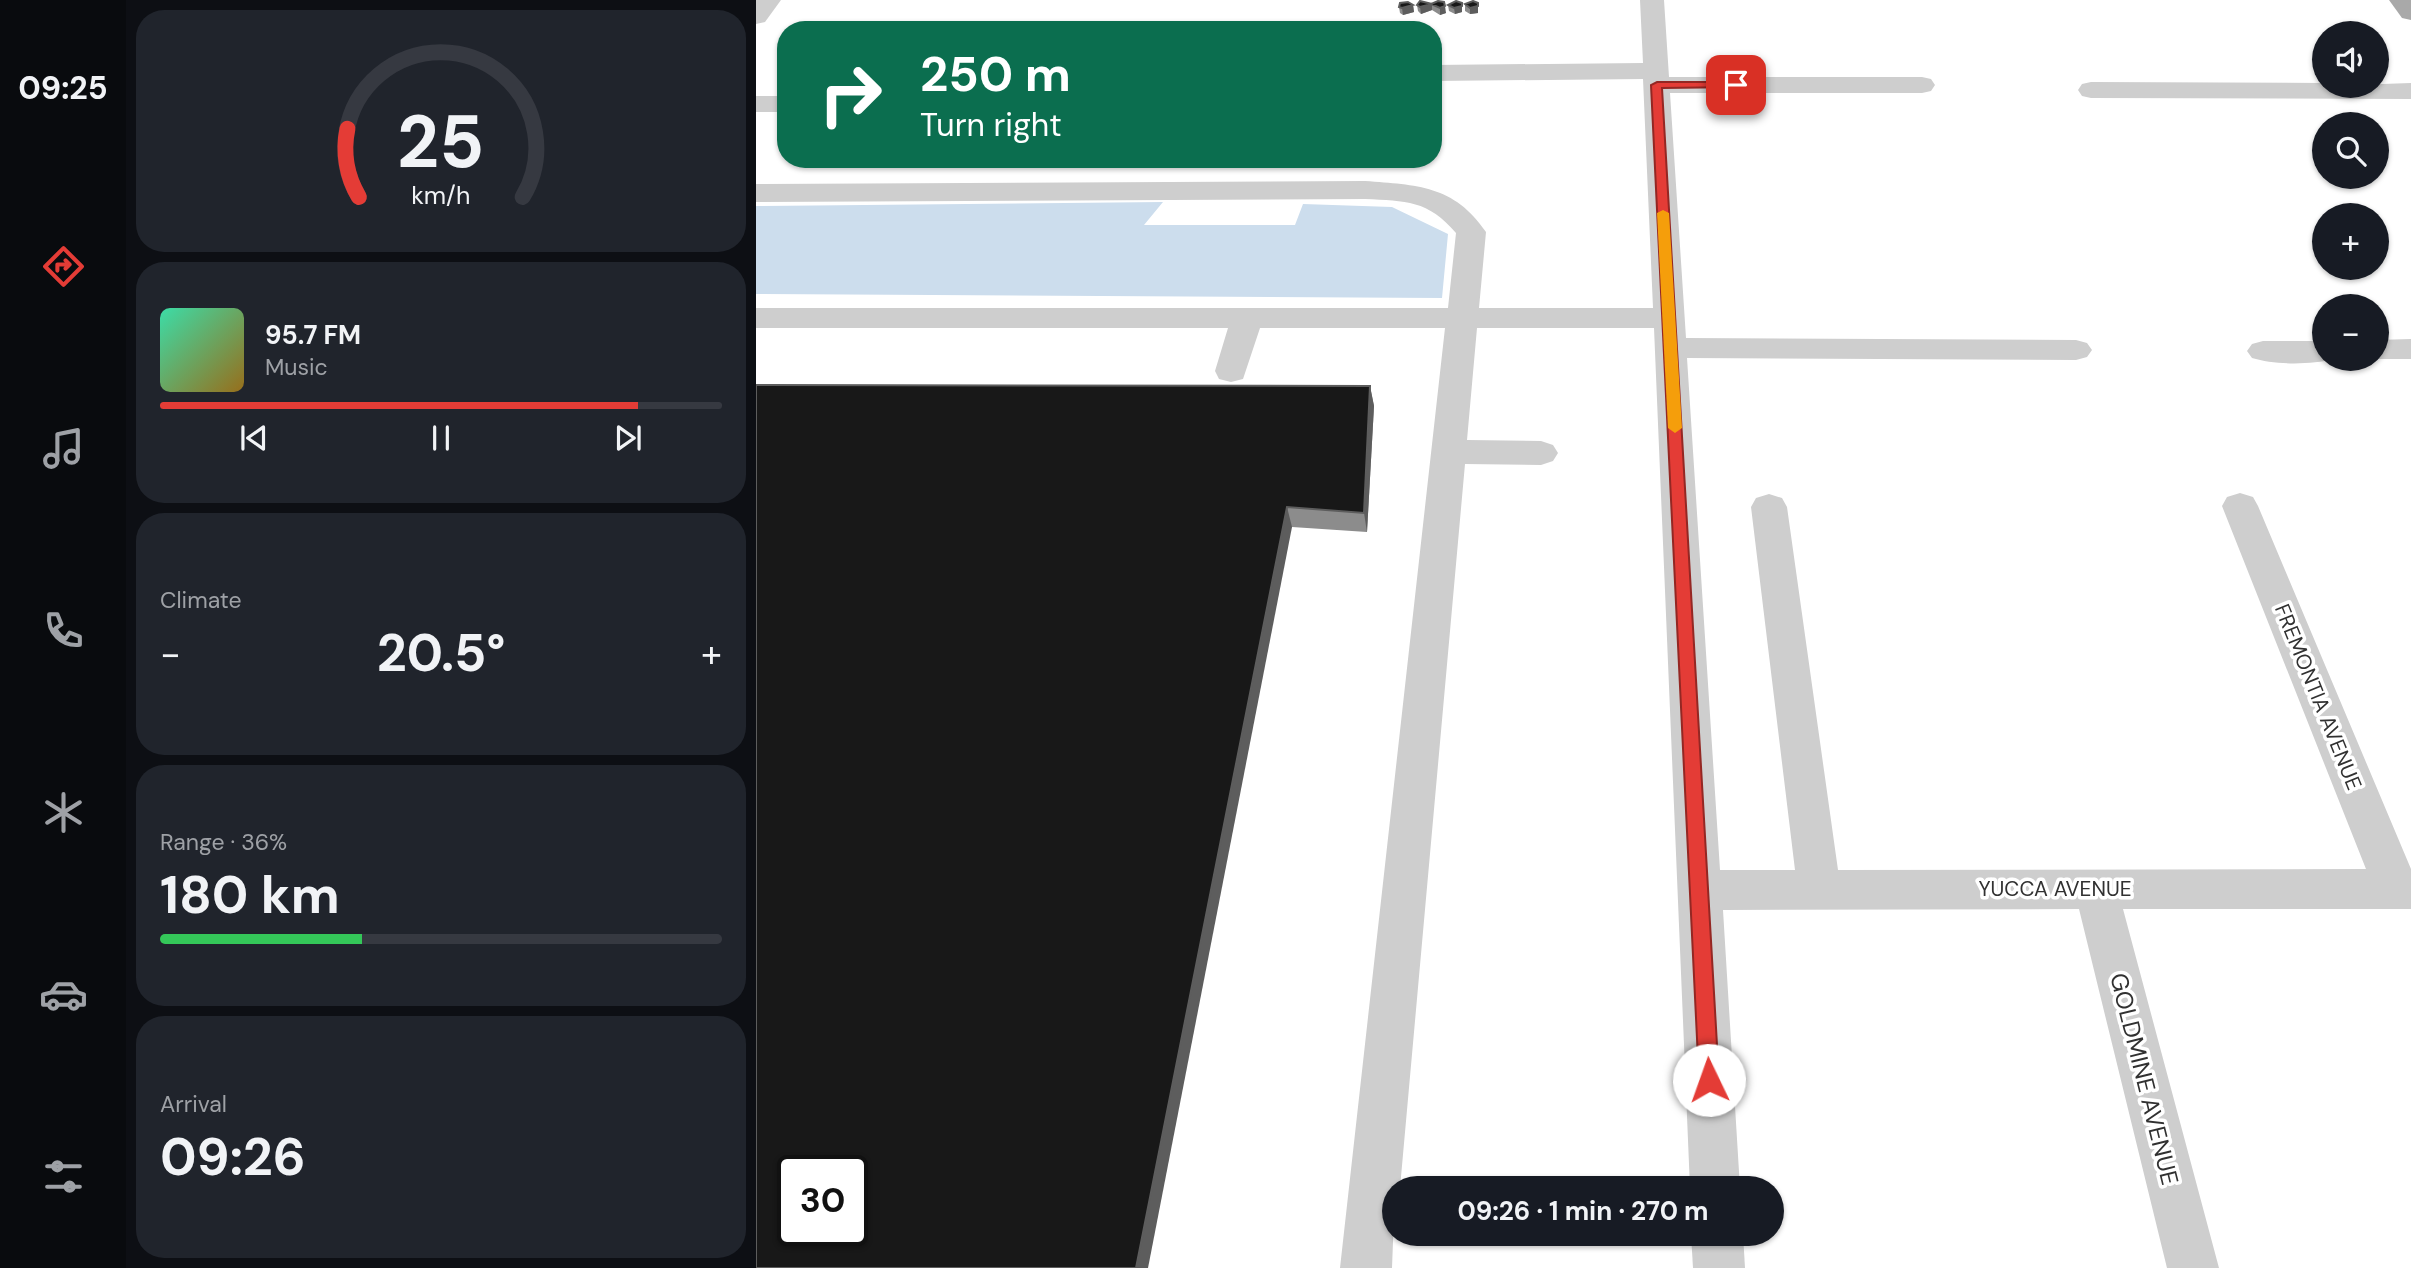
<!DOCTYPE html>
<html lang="en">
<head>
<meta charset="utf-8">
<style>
  body { margin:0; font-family:"DM Sans",sans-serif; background:#20242c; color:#f1f3f6; height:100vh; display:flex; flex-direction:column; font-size:26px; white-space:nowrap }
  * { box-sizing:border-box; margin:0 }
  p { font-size:23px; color:#9ea1a6 }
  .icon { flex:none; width:38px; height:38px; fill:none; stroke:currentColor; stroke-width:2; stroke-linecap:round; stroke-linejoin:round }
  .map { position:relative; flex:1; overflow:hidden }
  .sheet { display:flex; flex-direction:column; gap:10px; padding:10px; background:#0d0f14; width:630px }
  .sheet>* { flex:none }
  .top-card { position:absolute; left:21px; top:21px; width:665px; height:147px; border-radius:28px; box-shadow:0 2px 5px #0004; background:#0b6e4f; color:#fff; overflow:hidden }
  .controls { position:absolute; left:1556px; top:21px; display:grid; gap:14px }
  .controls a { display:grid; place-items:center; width:77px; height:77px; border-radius:50%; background:#171b24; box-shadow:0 2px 5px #0004; font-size:35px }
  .speed { position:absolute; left:21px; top:1155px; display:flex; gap:14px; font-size:35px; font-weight:700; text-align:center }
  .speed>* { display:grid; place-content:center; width:91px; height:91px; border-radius:50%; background:#171b24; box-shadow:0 2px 5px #0004; line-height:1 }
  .speed .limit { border:4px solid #111; border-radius:10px; background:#fff; color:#111 }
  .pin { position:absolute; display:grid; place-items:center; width:60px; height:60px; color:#fff; margin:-30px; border-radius:14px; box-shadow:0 4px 10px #0006 }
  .me { position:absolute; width:77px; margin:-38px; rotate:357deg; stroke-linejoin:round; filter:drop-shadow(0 0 5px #0008) }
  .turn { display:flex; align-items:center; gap:24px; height:147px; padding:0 28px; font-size:32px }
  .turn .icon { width:91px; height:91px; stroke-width:2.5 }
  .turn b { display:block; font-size:49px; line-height:60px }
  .big { font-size:52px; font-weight:700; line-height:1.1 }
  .sheet .widget { flex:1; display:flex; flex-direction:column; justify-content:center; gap:10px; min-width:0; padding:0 24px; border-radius:28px; background:#20242c }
  .sheet .dial { align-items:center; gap:0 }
  .dial svg { height:182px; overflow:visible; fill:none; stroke:#363941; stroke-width:7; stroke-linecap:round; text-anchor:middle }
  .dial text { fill:#f1f3f6; stroke:none }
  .song { display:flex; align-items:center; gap:21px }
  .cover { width:84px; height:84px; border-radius:10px; background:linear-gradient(135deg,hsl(160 70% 55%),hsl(40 70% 35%)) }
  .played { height:7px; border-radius:4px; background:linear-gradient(90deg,#e43c36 85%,#363941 85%) }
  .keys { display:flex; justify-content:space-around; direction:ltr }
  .heat { display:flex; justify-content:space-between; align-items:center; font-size:38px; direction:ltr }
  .charge { height:10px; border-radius:5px; background:linear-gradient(90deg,#34c759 36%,#363941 0) }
  .trip { position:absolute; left:626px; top:1176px; width:402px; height:70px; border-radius:35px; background:#171b24; box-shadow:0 2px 5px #0004; font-weight:700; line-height:70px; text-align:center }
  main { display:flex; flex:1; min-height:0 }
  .tabs { display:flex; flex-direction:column; width:126px; justify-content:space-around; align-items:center; background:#090b0e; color:#9ea1a6 }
  .tabs .icon { width:49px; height:49px }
  .tabs .on { color:#e43c36 }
  .tabs b { font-size:32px; color:#f1f3f6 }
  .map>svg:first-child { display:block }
  .water { fill:#ccdded }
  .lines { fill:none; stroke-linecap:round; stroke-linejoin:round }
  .minor { fill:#cecece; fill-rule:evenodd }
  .major { fill:#a9a9a9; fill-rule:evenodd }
  .wall { fill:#8c8c8c }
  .shaded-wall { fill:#5d5d5d }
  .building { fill:#181818; stroke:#5d5d5d; stroke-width:2; fill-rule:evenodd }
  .route { fill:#e43c36; stroke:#942723; stroke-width:2 }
  .slow { fill:#f59e0b }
  .labels { text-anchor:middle; stroke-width:7; stroke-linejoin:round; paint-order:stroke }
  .street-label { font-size:21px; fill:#313131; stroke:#fff }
  .near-street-label { font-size:24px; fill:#313131; stroke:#fff }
</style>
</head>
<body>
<main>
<nav class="tabs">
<b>09:25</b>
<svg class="icon on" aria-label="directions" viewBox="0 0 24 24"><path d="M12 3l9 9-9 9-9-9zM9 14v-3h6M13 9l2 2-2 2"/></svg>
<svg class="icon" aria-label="music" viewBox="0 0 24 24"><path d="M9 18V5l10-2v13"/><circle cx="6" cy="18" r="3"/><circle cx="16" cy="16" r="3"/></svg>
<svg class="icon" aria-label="phone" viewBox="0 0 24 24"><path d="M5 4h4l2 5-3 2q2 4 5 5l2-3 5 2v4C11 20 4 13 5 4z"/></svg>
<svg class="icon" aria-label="climate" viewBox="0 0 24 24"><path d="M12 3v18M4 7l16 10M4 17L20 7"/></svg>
<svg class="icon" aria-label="car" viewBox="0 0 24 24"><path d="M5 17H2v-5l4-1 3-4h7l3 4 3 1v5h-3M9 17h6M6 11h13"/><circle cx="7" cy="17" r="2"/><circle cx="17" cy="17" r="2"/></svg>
<svg class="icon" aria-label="filters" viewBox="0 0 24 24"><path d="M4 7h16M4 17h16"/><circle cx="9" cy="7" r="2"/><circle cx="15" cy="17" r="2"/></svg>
</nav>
<section class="sheet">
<div class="widget dial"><svg viewBox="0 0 100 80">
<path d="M14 69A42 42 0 1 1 86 69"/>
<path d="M14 69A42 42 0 0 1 9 39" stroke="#e43c36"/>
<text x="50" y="56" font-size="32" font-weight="700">25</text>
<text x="50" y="72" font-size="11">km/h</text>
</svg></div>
<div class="widget">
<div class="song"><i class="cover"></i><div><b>95.7 FM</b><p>Music</p></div></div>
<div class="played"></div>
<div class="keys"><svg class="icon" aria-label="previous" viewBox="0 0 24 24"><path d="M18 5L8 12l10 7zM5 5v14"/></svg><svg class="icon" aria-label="pause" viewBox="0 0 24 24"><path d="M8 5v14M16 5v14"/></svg><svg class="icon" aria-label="next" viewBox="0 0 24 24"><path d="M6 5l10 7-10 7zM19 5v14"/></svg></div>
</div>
<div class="widget"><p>Climate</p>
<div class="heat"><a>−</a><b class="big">20.5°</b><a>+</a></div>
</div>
<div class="widget"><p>Range · 36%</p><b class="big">180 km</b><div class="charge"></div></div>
<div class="widget"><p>Arrival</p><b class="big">09:26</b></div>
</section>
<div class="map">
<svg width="1655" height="1268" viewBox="0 0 1655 1268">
  <rect width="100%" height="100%" fill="#fff"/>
  <polygon class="water" points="407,202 388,225 539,225 547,204 636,207 692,234 686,298 0,294 0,206"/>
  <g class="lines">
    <g class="minor">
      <polygon points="25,0 9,22 0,24 0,0"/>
      <path d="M884,0H908L913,77H1166L1175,79L1179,85L1175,91L1166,93H914L930,338L1320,340L1331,343L1336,350L1331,357L1320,360L931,358L964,870H1039L995,507L1000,498L1013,494L1026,498L1031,507L1082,870L1610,869L1466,506L1471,497L1484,493L1497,497L1502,506L1655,869V909H1367L1463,1268H1411L1323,909L967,910L984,1188H934L898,328H721L711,440L785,441L797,445L802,453L797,461L785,465L709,464L644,1188H639L636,1268H584L689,328H504L487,379L475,382L463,379L459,371L472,328H0V308H692L700,233C672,200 650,201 609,199L0,202V184L609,181C661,185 698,185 730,232L723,308H897L887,79L677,81V65L887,63Z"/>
      <polygon points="1335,82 1568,83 1568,86 1655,83 1655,99 1335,98 1326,96 1322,90 1326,84"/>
      <rect x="0" y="96" width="30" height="16"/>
      <polygon points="1655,339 1655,359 1614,359 1620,359 1620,340"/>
      <path d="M1507,341H1568V359H1578C1554,365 1519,365 1496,358L1491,351L1496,344Z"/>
      <polygon points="935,1234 987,1234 989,1268 937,1268"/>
    </g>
    <polygon class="major" points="1633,0 1655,0 1655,20 1646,18"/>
  </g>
  <g class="wall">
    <polygon points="682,1 690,13 684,15 676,10 665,14 662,11 661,5 676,4"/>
    <polygon points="706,3 706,12 699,14 693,11 692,5"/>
    <polygon points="722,3 722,13 714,14 709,11 709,4"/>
    <polygon points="657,5 658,12 647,15 644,13 643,7"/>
    <polygon points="614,386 618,406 611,532 536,527 0,1268"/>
  </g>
  <g class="shaded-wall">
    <polygon points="722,3 722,13 714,14 714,8"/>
    <polygon points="676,4 676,10 665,14 664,7"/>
    <polygon points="657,5 658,12 647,15 646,8"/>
    <polygon points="689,6 690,13 684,15 684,8"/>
    <polygon points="706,6 706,12 699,14 698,8"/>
    <polygon points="614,386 618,406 611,532 608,513"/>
    <polygon points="531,507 536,527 392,1268 380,1268"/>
  </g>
  <g class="building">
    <polygon points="664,1 676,4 664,7 661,5"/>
    <polygon points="682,1 688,2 689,6 684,8 675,4"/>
    <polygon points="700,1 706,3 706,6 698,8 692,5"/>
    <polygon points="717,1 722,3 722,6 714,8 709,4"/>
    <polygon points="652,2 657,5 646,8 643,7 644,3"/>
    <path d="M0,385L614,386L608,513L531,507L380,1268H0ZM37,1171H96V1230H37Z"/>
  </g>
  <polygon class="route" points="980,82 986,85 984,87 906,88 963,1080 960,1087 953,1090 946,1087 943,1080 895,85 901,82"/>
  <polygon class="slow" points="907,210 913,213 926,428 919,433 912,428 901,213"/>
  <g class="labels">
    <g class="street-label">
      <text transform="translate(1562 697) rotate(68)" y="7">FREMONTIA AVENUE</text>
      <text x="1299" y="896">YUCCA AVENUE</text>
    </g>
    <g class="near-street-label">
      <text transform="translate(1388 1079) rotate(76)" y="8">GOLDMINE AVENUE</text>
    </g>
  </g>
</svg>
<div class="controls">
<a><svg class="icon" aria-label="sound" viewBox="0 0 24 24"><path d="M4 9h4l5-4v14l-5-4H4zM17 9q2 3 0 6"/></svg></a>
<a><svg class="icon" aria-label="search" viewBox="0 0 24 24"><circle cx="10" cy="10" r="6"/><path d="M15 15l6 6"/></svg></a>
<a>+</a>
<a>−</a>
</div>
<div class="speed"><div class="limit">30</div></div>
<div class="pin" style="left:980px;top:85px;background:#d93025"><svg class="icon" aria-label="arrive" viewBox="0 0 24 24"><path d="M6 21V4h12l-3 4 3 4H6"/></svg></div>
<svg class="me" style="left:953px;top:1080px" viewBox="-20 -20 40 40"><circle r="19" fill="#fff"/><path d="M0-13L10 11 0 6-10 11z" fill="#e43c36"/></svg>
<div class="trip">09:26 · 1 min · 270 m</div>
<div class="top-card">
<div class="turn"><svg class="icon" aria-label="right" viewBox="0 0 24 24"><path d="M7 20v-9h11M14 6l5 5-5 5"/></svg><div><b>250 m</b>Turn right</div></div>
</div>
</div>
</main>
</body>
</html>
